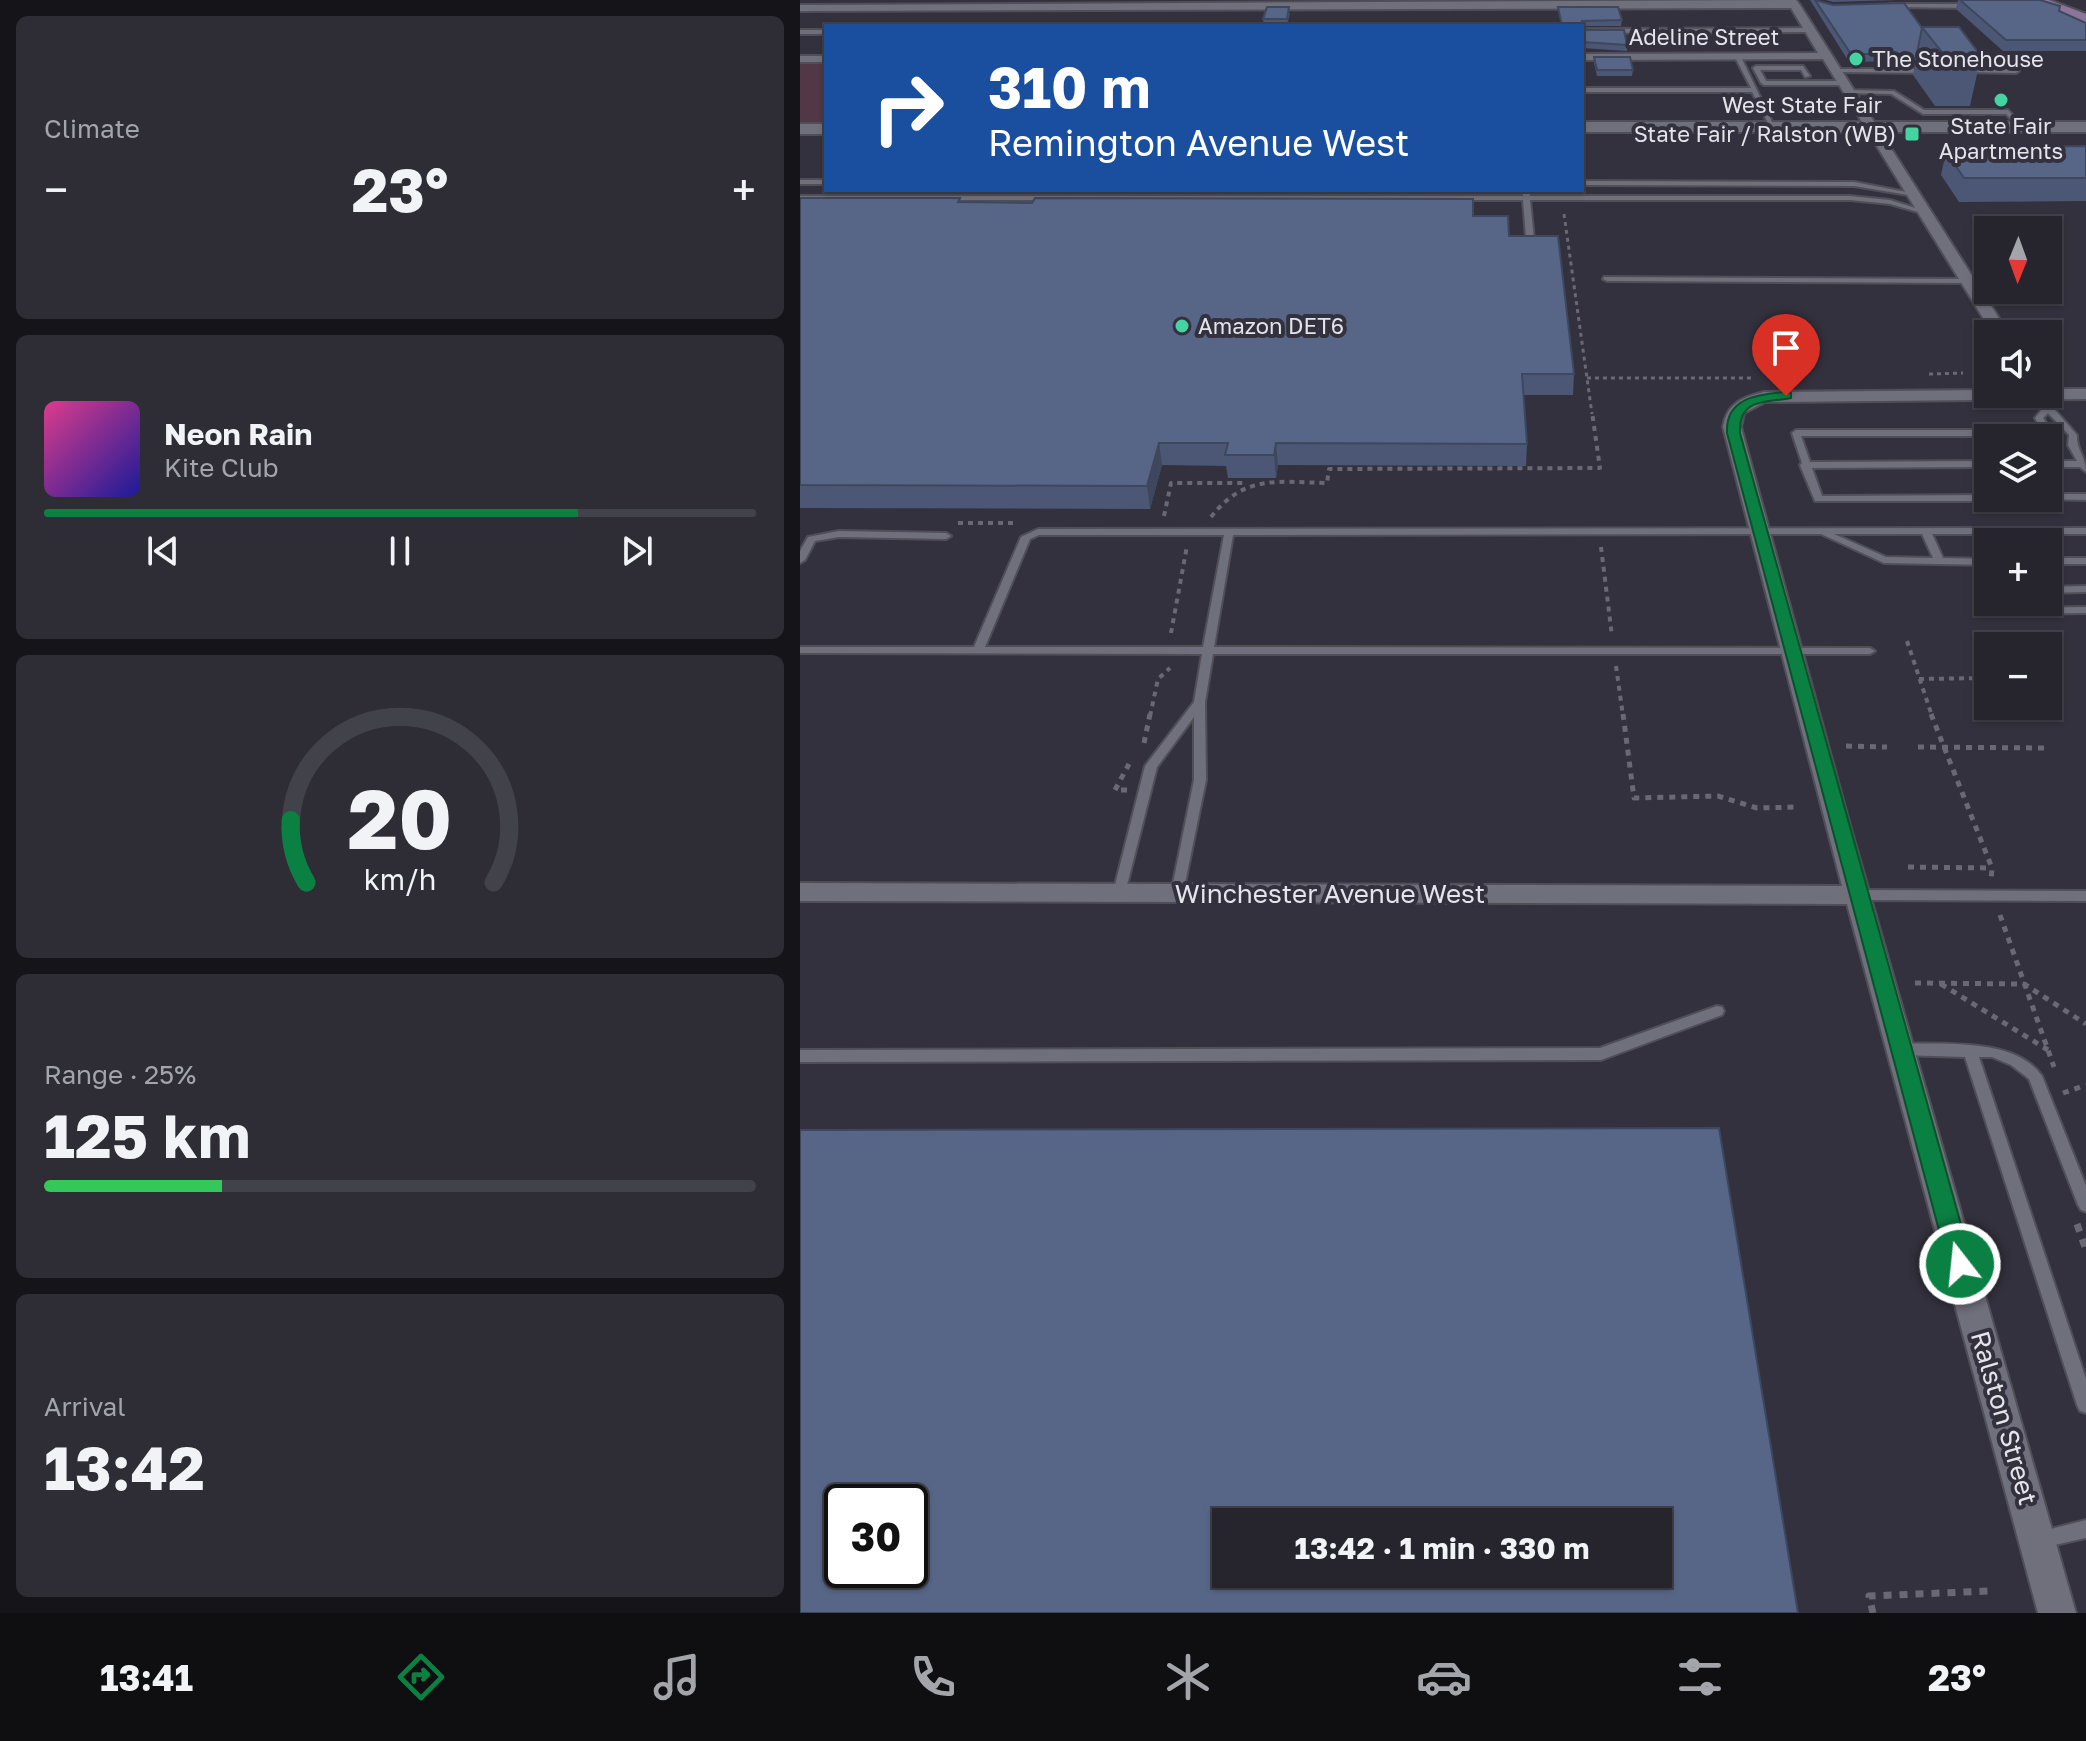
<!DOCTYPE html>
<html lang="en">
<head>
<meta charset="utf-8">
<style>
  body { margin:0; font-family:"Golos Text",sans-serif; background:#2e2d36; color:#f1f3f6; height:100vh; display:flex; flex-direction:column; font-size:30px; white-space:nowrap }
  * { box-sizing:border-box; margin:0 }
  p { font-size:26px; color:#a4a5aa }
  .icon { flex:none; width:44px; height:44px; fill:none; stroke:currentColor; stroke-width:2; stroke-linecap:round; stroke-linejoin:round }
  .map { position:relative; flex:1; overflow:hidden }
  .drawer { display:flex; flex-direction:column; gap:16px; padding:16px; background:#151419; width:800px }
  .drawer>* { flex:none }
  .hud { position:absolute; left:24px; top:24px; width:760px; height:168px; border-radius:0px; box-shadow:0 2px 6px #0004,0 0 0 2px #42424a; background:#1a4fa0; color:#fff; overflow:hidden }
  .needle { width:52px; rotate:181deg }
  .buttons { position:absolute; left:1174px; top:216px; display:grid; gap:16px }
  .buttons a { display:grid; place-items:center; width:88px; height:88px; border-radius:0px; background:#26252e; box-shadow:0 2px 6px #0004,0 0 0 2px #42424a; font-size:40px }
  .speed { position:absolute; left:24px; top:1484px; display:flex; gap:16px; font-size:40px; font-weight:700; text-align:center }
  .speed>* { display:grid; place-content:center; width:104px; height:104px; border-radius:50%; background:#26252e; box-shadow:0 2px 6px #0004,0 0 0 2px #42424a; line-height:1 }
  .speed .limit { border:4px solid #111; border-radius:12px; background:#fff; color:#111 }
  .pin { position:absolute; display:grid; place-items:center; width:68px; height:68px; color:#fff; margin:-82px -34px; border-radius:50% 50% 50% 0; rotate:-45deg; box-shadow:0 0 8px #0007 }
  .pin .icon { rotate:45deg }
  .me { position:absolute; width:88px; margin:-44px; rotate:344deg; stroke-linejoin:round; filter:drop-shadow(0 0 6px #0008) }
  .turn { display:flex; align-items:center; gap:28px; height:168px; padding:0 32px; font-size:36px }
  .turn .icon { width:104px; height:104px; stroke-width:2.5 }
  .turn b { display:block; font-size:56px; line-height:68px }
  .big { font-size:60px; font-weight:700; line-height:1.1 }
  .drawer .widget { flex:1; display:flex; flex-direction:column; justify-content:center; gap:12px; min-width:0; padding:0 28px; border-radius:12px; background:#2e2d36 }
  .drawer .dial { align-items:center; gap:0 }
  .dial svg { height:208px; overflow:visible; fill:none; stroke:#42424a; stroke-width:7; stroke-linecap:round; text-anchor:middle }
  .dial text { fill:#f1f3f6; stroke:none }
  .song { display:flex; align-items:center; gap:24px }
  .cover { width:96px; height:96px; border-radius:12px; background:linear-gradient(135deg,hsl(330 70% 55%),hsl(240 70% 35%)) }
  .played { height:8px; border-radius:4px; background:linear-gradient(90deg,#0b8043 75%,#42424a 75%) }
  .keys { display:flex; justify-content:space-around; direction:ltr }
  .heat { display:flex; justify-content:space-between; align-items:center; font-size:44px; direction:ltr }
  .charge { height:12px; border-radius:6px; background:linear-gradient(90deg,#34c759 25%,#42424a 0) }
  .trip { position:absolute; left:412px; top:1508px; width:460px; height:80px; border-radius:0px; background:#26252e; box-shadow:0 2px 6px #0004,0 0 0 2px #42424a; font-weight:700; line-height:80px; text-align:center }
  .tabs { display:flex; height:128px; justify-content:space-around; align-items:center; background:#0f0f12; color:#a4a5aa }
  .tabs .icon { width:56px; height:56px }
  .tabs .current { color:#0b8043 }
  .tabs b { font-size:36px; color:#f1f3f6 }
  main { display:flex; flex:1; min-height:0 }
  .map>svg:first-child { display:block }
  .green { fill:#523747 }
  .lines { fill:none; stroke-linecap:round; stroke-linejoin:round }
  .service-casing { stroke:#504e57; stroke-width:4 }
  .minor-casing { stroke:#504e57; stroke-width:4 }
  .tertiary-casing { stroke:#504e57; stroke-width:4 }
  .primary-casing { stroke:#504e57; stroke-width:4 }
  .path-far3 { stroke:#6a6873; stroke-width:3; stroke-dasharray:4 4; stroke-linecap:butt }
  .path-far2 { stroke:#6a6873; stroke-width:4; stroke-dasharray:5 5; stroke-linecap:butt }
  .path-far1 { stroke:#6a6873; stroke-width:5; stroke-dasharray:6 6; stroke-linecap:butt }
  .path { stroke:#6a6873; stroke-width:7; stroke-dasharray:8 8; stroke-linecap:butt }
  .service { fill:#706f7c; fill-rule:evenodd }
  .minor { fill:#706f7c; fill-rule:evenodd }
  .tertiary { fill:#706f7c; fill-rule:evenodd }
  .primary { fill:#8d749b; fill-rule:evenodd }
  .wall { fill:#4b5774 }
  .shaded-wall { fill:#3d475e }
  .building { fill:#576587; stroke:#3d475e; stroke-width:2; fill-rule:evenodd }
  .route { fill:#0b8043; stroke:#07532c; stroke-width:2 }
  .poi-dot { fill:#43d4a0; stroke:#33313d; stroke-width:3 }
  .labels { text-anchor:middle; stroke-width:8; stroke-linejoin:round; paint-order:stroke }
  .far-street-label { font-size:22px; fill:#e5e4eb; stroke:#33313d }
  .far-poi-label { font-size:22px; fill:#e5e4eb; stroke:#33313d; text-anchor:start }
  .street-label { font-size:26px; fill:#e5e4eb; stroke:#33313d }
</style>
</head>
<body>
<main>
<section class="drawer">
<div class="widget"><p>Climate</p>
<div class="heat"><a>−</a><b class="big">23°</b><a>+</a></div>
</div>
<div class="widget">
<div class="song"><i class="cover"></i><div><b>Neon Rain</b><p>Kite Club</p></div></div>
<div class="played"></div>
<div class="keys"><svg class="icon" aria-label="previous" viewBox="0 0 24 24"><path d="M18 5L8 12l10 7zM5 5v14"/></svg><svg class="icon" aria-label="pause" viewBox="0 0 24 24"><path d="M8 5v14M16 5v14"/></svg><svg class="icon" aria-label="next" viewBox="0 0 24 24"><path d="M6 5l10 7-10 7zM19 5v14"/></svg></div>
</div>
<div class="widget dial"><svg viewBox="0 0 100 80">
<path d="M14 69A42 42 0 1 1 86 69"/>
<path d="M14 69A42 42 0 0 1 8 45" stroke="#0b8043"/>
<text x="50" y="56" font-size="32" font-weight="700">20</text>
<text x="50" y="72" font-size="11">km/h</text>
</svg></div>
<div class="widget"><p>Range · 25%</p><b class="big">125 km</b><div class="charge"></div></div>
<div class="widget"><p>Arrival</p><b class="big">13:42</b></div>
</section>
<div class="map">
<svg width="1286" height="1613" viewBox="0 0 1286 1613">
  <rect width="100%" height="100%" fill="#33313d"/>
  <rect class="green" x="0" y="64" width="26" height="58"/>
  <g class="lines">
    <g class="service-casing">
      <g id="service">
        <polygon points="1090,4 1172,4 1175,6 1172,8 1088,7"/>
        <polygon points="782,29 1010,28 1013,30 1010,32 782,33"/>
        <rect x="0" y="30" width="26" height="4"/>
        <polygon points="938,55 941,57 975,128 970,127 952,92 782,92 782,88 951,88 935,57"/>
        <polygon points="956,66 1003,66 1010,76 1005,77 1001,70 960,70 966,81 1043,81 1046,83 1043,85 964,85 961,83 953,68"/>
        <polygon points="1035,69 1129,69 1132,71 1129,73 1033,72"/>
        <polygon points="1163,69 1216,69 1219,71 1216,73 1161,72"/>
        <polygon points="1048,90 1094,91 1124,110 1208,110 1224,127 1219,128 1206,114 1123,114 1091,94 1046,93"/>
        <rect x="0" y="180" width="26" height="4"/>
        <polygon points="782,181 1054,182 1117,194 1114,196 1054,186 782,185"/>
        <polygon points="726,190 729,192 730,196 1050,196 1090,200 1128,212 1125,214 1090,204 1050,200 730,200 735,249 731,251 727,249 723,200 0,200 0,196 723,196 723,192"/>
        <polygon points="804,277 1168,279 1172,281 1168,283 807,281 803,279"/>
        <path d="M1233,394H1241L1277,435C1276,450 1286,456 1286,472L1280,467H1248V461H1277L1268,445L1269,435L1248,413L1243,418L1249,427L1239,436H1001L1010,462L1188,461V467L1012,468L1022,496L1188,495V498H1193L1188,501H1015L1000,465L1002,463L992,433L996,430H1237L1240,427L1235,418L1243,408Z"/>
        <polygon points="1248,494 1286,494 1286,500 1245,499 1248,498"/>
        <path d="M1286,528V534H1132L1143,558L1188,559V565L1084,563L1021,534L433,535L414,647L1070,648L1075,651L1070,654H413L405,702L406,780L383,893L382,896H372L371,893L394,780V717L357,767L325,893L324,896H314L313,893L345,766L394,702L402,654L0,653V647H174L221,537L238,529ZM1034,534H1122L1133,558L1086,557ZM239,535H424L403,647H185L230,539Z"/>
        <polygon points="39,531 146,533 151,536 146,539 39,537 15,541 5,560 0,563 0,551 8,537"/>
        <rect x="1248" y="558" width="38" height="6"/>
        <polygon points="1286,586 1286,592 1248,593 1248,587"/>
        <polygon points="1196,602 1206,602 1209,608 1286,607 1286,613 1205,614 1201,613"/>
        <polygon points="1059,890 1286,891 1286,901 1059,900 1054,898 1053,895 1054,892"/>
        <polygon points="917,1006 922,1007 924,1011 922,1015 801,1060 0,1062 0,1050 800,1048"/>
        <path d="M1100,1043C1143,1045 1215,1037 1242,1076L1286,1186V1212L1281,1210L1278,1205L1229,1079L1211,1065L1192,1057H1179L1286,1379V1413L1280,1411L1277,1405L1165,1057L1100,1055L1095,1053L1093,1049L1095,1045Z"/>
        <polygon points="1286,1520 1286,1538 1241,1548 1235,1545 1232,1539 1235,1533"/>
      </g>
    </g>
    <g class="minor-casing">
      <g id="minor">
        <polygon points="986,0 996,0 1000,5 1209,334 1193,334 1023,59 782,60 782,54 1018,53 991,8 0,11 0,5"/>
        <rect x="0" y="56" width="26" height="6"/>
        <path d="M1248,389H1286V399L965,402L944,413L941,427L1049,822L1276,1613H1238L1047,904L0,901V883L1042,886L923,427C927,403 943,397 964,392L1188,390V394H1248Z"/>
      </g>
    </g>
    <g class="tertiary-casing">
      <g id="tertiary">
        <rect x="782" y="122" width="504" height="10"/>
        <rect x="0" y="124" width="26" height="10"/>
      </g>
    </g>
    <g class="primary-casing">
      <polygon id="primary" points="1226,0 1249,0 1286,14 1286,24"/>
    </g>
    <g class="path-far3">
      <polyline points="764,214 792,414"/>
      <polyline points="1129,374 1163,373"/>
      <polyline points="787,378 952,378"/>
    </g>
    <g class="path-far2">
      <polyline points="364,516 371,483 444,483"/>
      <path d="M411,517C445,474 477,482 527,483L529,469L800,468L792,412"/>
      <polyline points="158,523 216,523"/>
      <polyline points="801,547 812,636"/>
      <polyline points="371,633 387,546"/>
      <polyline points="1107,641 1132,716"/>
      <polyline points="816,666 823,716"/>
      <polyline points="1119,679 1188,678"/>
      <polyline points="350,716 358,679 370,668"/>
    </g>
    <g class="path-far1">
      <polyline points="823,714 834,798 918,796 957,808 998,807"/>
      <polyline points="1131,714 1192,868 1191,880"/>
      <polyline points="344,743 350,714"/>
      <polyline points="1046,746 1087,747"/>
      <polyline points="1118,747 1244,748"/>
      <polyline points="327,790 315,790 329,764"/>
      <polyline points="1108,867 1192,868"/>
      <polyline points="1200,915 1254,1067"/>
      <polyline points="1115,983 1224,984 1286,1024"/>
      <polyline points="1141,984 1248,1050"/>
      <polyline points="1263,1093 1286,1085"/>
    </g>
    <g class="path">
      <polyline points="1277,1224 1286,1250"/>
      <polyline points="1073,1613 1069,1596 1189,1591"/>
    </g>
    <use href="#service" class="service"/>
    <use href="#minor" class="minor"/>
    <use href="#tertiary" class="tertiary"/>
    <use href="#primary" class="primary"/>
  </g>
  <g class="wall">
    <polygon points="1010,0 1018,0 1019,2 1122,28 1181,56 1170,106 1135,106 1113,75 1115,66 1106,66 1103,61 1049,62"/>
    <polygon points="1026,0 1097,0 1033,2"/>
    <polygon points="1158,0 1240,0 1259,11 1286,23 1286,51 1203,51 1156,9"/>
    <polygon points="758,7 822,20 821,26 761,26"/>
    <polygon points="490,13 487,25 464,25 463,19"/>
    <polygon points="782,30 827,45 827,51 782,48"/>
    <polygon points="794,57 833,70 832,76 797,76 794,63"/>
    <polygon points="1286,146 1286,201 1159,202 1141,175 1146,152 1221,152 1222,147"/>
    <polygon points="0,198 160,198 161,202 673,216 709,236 774,374 773,395 723,395 727,444 726,466 478,465 476,478 428,478 426,466 362,465 350,509 0,508"/>
  </g>
  <g class="shaded-wall">
    <polygon points="359,443 362,465 350,509 347,486"/>
    <polygon points="476,443 478,465 476,478 474,455"/>
  </g>
  <g class="building">
    <polygon points="1015,0 1033,5 1104,3 1122,28 1116,58 1107,58 1104,54 1051,54"/>
    <polygon points="1160,0 1240,0 1260,6 1259,11 1286,23 1286,40 1206,40"/>
    <polygon points="467,7 489,7 487,19 463,19"/>
    <polygon points="758,7 818,7 822,20 782,21 780,26 762,26"/>
    <polygon points="1122,27 1159,27 1181,56 1145,56"/>
    <polygon points="782,30 824,30 827,45 782,42"/>
    <polygon points="794,57 830,57 833,70 797,70"/>
    <polygon points="1286,146 1286,178 1164,178 1146,152 1226,152 1222,147"/>
    <polygon points="0,198 160,198 158,202 232,203 235,198 673,199 673,216 708,216 709,236 758,236 774,374 722,374 727,444 476,443 474,455 425,455 428,443 359,443 347,486 0,485"/>
    <path d="M919,1128L998,1613H0V1130ZM42,1502H110V1570H42ZM426,1522H858V1574H426Z"/>
  </g>
  <path class="route" d="M986,392L991,393V398C965,403 938,398 940,433L1172,1264L1169,1271L1160,1274L1152,1271L1148,1264L927,433C925,398 958,394 986,392Z"/>
  <g class="poi-dot">
    <circle cx="1056" cy="59" r="8"/>
    <circle cx="1201" cy="100" r="8"/>
    <rect x="1104" y="126" width="16" height="16" rx="4"/>
    <circle cx="382" cy="326" r="8"/>
  </g>
  <g class="labels">
    <g class="far-street-label">
      <text x="904" y="45">Adeline Street</text>
      <text x="1002" y="113">West State Fair</text>
    </g>
    <g class="far-poi-label">
      <text x="1072" y="67">The Stonehouse</text>
      <text x="1201" y="134" text-anchor="middle">State Fair<tspan x="1201" dy="25">Apartments</tspan></text>
      <text x="1096" y="142" text-anchor="end">State Fair / Ralston (WB)</text>
      <text x="398" y="334">Amazon DET6</text>
    </g>
    <g class="street-label">
      <text x="530" y="903">Winchester Avenue West</text>
      <text transform="translate(1204 1418) rotate(74)" y="9">Ralston Street</text>
    </g>
  </g>
</svg>
<div class="buttons">
<a><svg class="needle" viewBox="-14 -14 28 28"><path d="M0-13l5 13h-10z" fill="#e53935"/><path d="M0 13l5-13h-10z" fill="#a4a5aa"/></svg></a>
<a><svg class="icon" aria-label="sound" viewBox="0 0 24 24"><path d="M4 9h4l5-4v14l-5-4H4zM17 9q2 3 0 6"/></svg></a>
<a><svg class="icon" aria-label="layers" viewBox="0 0 24 24"><path d="M12 4l9 5-9 5-9-5zM3 14l9 5 9-5"/></svg></a>
<a>+</a>
<a>−</a>
</div>
<div class="speed"><div class="limit">30</div></div>
<div class="pin" style="left:986px;top:396px;background:#d93025"><svg class="icon" aria-label="arrive" viewBox="0 0 24 24"><path d="M6 21V4h12l-3 4 3 4H6"/></svg></div>
<svg class="me" style="left:1160px;top:1264px" viewBox="-20 -20 40 40"><circle r="17" fill="#0b8043" stroke="#fff" stroke-width="3"/><path d="M0-11L8 9 0 5-8 9z" fill="#fff"/></svg>
<div class="trip">13:42 · 1 min · 330 m</div>
<div class="hud">
<div class="turn"><svg class="icon" aria-label="right" viewBox="0 0 24 24"><path d="M7 20v-9h11M14 6l5 5-5 5"/></svg><div><b>310 m</b>Remington Avenue West</div></div>
</div>
</div>
</main>
<nav class="tabs">
<b>13:41</b>
<svg class="icon current" aria-label="directions" viewBox="0 0 24 24"><path d="M12 3l9 9-9 9-9-9zM9 14v-3h6M13 9l2 2-2 2"/></svg>
<svg class="icon" aria-label="music" viewBox="0 0 24 24"><path d="M9 18V5l10-2v13"/><circle cx="6" cy="18" r="3"/><circle cx="16" cy="16" r="3"/></svg>
<svg class="icon" aria-label="phone" viewBox="0 0 24 24"><path d="M5 4h4l2 5-3 2q2 4 5 5l2-3 5 2v4C11 20 4 13 5 4z"/></svg>
<svg class="icon" aria-label="climate" viewBox="0 0 24 24"><path d="M12 3v18M4 7l16 10M4 17L20 7"/></svg>
<svg class="icon" aria-label="car" viewBox="0 0 24 24"><path d="M5 17H2v-5l4-1 3-4h7l3 4 3 1v5h-3M9 17h6M6 11h13"/><circle cx="7" cy="17" r="2"/><circle cx="17" cy="17" r="2"/></svg>
<svg class="icon" aria-label="filters" viewBox="0 0 24 24"><path d="M4 7h16M4 17h16"/><circle cx="9" cy="7" r="2"/><circle cx="15" cy="17" r="2"/></svg>
<b>23°</b>
</nav>
</body>
</html>
